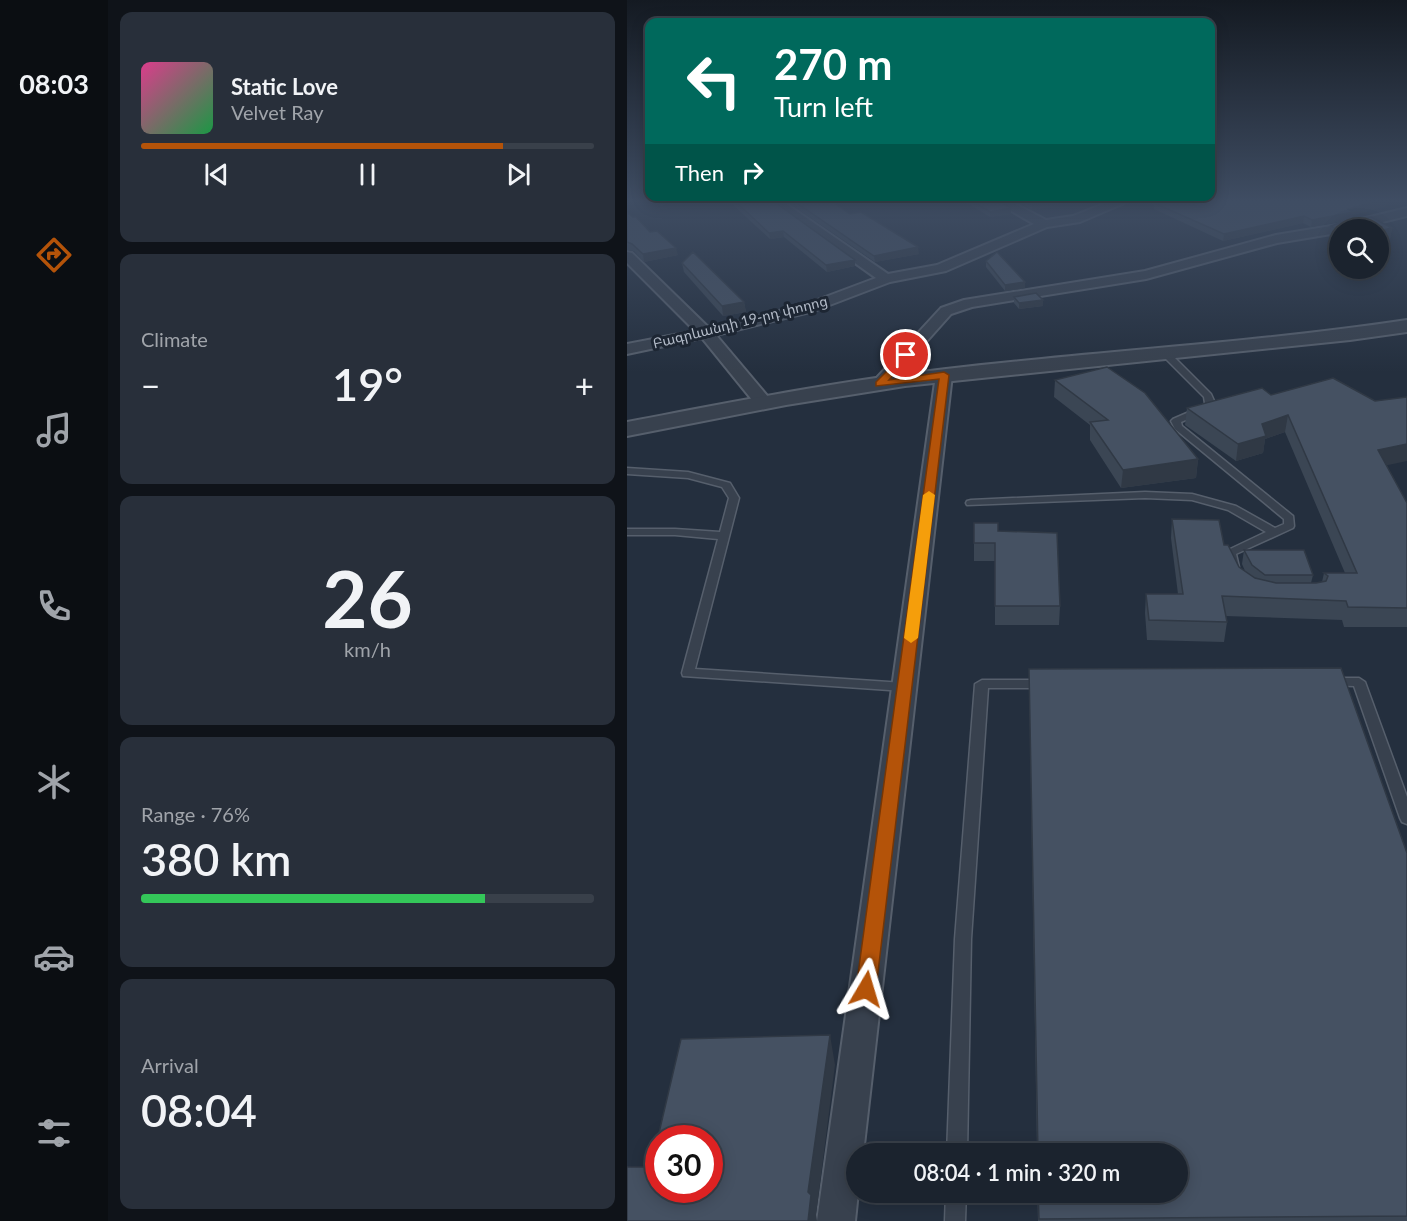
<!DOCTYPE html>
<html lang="en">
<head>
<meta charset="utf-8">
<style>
  body { margin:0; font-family:Lato,"Noto Sans Armenian",sans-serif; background:#282f3a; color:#f1f3f6; height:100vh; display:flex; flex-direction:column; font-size:22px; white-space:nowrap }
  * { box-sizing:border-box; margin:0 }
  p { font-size:20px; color:#a0a4aa }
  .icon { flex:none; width:33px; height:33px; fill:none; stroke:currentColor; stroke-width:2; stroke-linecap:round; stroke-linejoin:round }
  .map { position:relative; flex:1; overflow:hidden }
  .side { display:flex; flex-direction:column; gap:12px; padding:12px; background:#0f1319; width:519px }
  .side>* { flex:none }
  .guide { position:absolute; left:18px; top:18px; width:570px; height:183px; border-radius:12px; box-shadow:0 3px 15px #0003,0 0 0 2px #39404a; background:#00695c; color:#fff; overflow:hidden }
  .tools { position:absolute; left:702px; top:219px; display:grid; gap:12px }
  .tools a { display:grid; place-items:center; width:60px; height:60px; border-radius:50%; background:#1b232e; box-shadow:0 3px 15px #0003,0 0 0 2px #39404a; font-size:30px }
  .speed { position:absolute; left:18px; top:1125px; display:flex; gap:12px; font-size:30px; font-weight:700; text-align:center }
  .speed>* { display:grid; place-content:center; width:78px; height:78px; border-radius:50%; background:#1b232e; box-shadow:0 3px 15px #0003,0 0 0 2px #39404a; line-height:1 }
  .speed .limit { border:9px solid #d22; background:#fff; color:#111 }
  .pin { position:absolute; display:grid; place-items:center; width:51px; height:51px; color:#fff; margin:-26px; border:3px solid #fff; border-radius:50%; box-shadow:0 2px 6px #0007 }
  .me { position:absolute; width:66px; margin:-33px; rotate:7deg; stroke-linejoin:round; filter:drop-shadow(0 0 4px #0008) }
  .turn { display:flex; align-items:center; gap:21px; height:126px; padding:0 30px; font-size:27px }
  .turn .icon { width:78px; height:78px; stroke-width:2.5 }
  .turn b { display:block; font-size:42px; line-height:51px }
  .then { display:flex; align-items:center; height:57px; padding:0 30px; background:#0003; gap:12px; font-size:22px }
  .big { font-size:45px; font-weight:600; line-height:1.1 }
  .side .card { flex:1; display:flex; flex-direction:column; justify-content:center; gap:9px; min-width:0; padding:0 21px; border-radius:12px; background:#282f3a }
  .side .dial { align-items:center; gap:0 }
  .dial b { font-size:78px; line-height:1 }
  .song { display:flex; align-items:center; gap:18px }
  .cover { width:72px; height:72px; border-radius:9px; background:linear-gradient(135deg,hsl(330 70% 55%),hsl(140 70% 35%)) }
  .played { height:6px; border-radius:3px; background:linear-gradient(90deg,#b45309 80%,#39404a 80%) }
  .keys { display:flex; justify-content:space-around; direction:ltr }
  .heat { display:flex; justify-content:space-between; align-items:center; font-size:33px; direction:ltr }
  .charge { height:9px; border-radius:4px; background:linear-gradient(90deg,#34c759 76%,#39404a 0) }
  .trip { position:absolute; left:219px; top:1143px; width:342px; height:60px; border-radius:30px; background:#1b232e; box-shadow:0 3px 15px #0003,0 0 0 2px #39404a; font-weight:600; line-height:60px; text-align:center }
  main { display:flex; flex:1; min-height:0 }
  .tab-bar { display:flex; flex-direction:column; width:108px; justify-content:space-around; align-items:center; background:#0b0e12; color:#a0a4aa }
  .tab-bar .icon { width:42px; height:42px }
  .tab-bar .active { color:#b45309 }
  .tab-bar b { font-size:27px; color:#f1f3f6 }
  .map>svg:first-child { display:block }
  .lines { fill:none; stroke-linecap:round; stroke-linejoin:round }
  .service-casing { stroke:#565f6c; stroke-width:3 }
  .minor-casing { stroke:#565f6c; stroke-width:4 }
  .tertiary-casing { stroke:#565f6c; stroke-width:4 }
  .service { fill:#38414e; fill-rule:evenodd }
  .minor { fill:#38414e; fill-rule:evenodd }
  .tertiary { fill:#38414e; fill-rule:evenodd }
  .wall { fill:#3b4654 }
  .shaded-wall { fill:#303945 }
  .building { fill:#455162; stroke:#303945; stroke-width:1.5; fill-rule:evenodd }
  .route { fill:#b45309; stroke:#753606; stroke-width:1.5 }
  .slow { fill:#f59e0b }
  .labels { text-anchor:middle; stroke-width:6; stroke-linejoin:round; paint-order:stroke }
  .far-street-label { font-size:14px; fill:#b4bcc9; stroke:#1d2633 }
</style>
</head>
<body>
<main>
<nav class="tab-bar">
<b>08:03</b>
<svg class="icon active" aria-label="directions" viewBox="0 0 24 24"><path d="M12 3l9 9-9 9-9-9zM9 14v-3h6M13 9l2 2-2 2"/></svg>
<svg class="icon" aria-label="music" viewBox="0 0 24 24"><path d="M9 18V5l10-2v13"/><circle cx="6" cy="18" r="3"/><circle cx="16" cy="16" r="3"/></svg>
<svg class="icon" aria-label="phone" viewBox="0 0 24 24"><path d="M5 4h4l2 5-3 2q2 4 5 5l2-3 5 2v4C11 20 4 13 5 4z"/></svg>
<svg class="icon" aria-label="climate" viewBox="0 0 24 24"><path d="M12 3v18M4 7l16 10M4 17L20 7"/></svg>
<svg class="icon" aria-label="car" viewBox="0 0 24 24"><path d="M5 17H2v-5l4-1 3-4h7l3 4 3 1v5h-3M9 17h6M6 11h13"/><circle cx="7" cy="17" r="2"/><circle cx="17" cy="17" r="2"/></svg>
<svg class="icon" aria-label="filters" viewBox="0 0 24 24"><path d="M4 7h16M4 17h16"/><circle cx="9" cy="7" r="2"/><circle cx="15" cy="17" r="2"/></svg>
</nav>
<section class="side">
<div class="card">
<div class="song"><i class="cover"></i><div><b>Static Love</b><p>Velvet Ray</p></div></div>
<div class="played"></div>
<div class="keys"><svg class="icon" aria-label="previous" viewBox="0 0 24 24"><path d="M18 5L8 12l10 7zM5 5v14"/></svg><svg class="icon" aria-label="pause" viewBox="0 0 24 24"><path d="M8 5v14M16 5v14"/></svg><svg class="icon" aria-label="next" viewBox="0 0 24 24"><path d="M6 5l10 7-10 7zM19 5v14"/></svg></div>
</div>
<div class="card"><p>Climate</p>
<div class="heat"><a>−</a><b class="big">19°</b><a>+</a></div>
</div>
<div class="card dial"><b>26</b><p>km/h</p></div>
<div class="card"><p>Range · 76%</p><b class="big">380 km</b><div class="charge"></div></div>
<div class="card"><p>Arrival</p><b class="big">08:04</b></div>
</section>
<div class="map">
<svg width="780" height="1221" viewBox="0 0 780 1221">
  <rect width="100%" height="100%" fill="#242f3e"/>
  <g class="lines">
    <g class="service-casing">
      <g id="service">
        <polygon points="535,351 541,351 584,394 588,403 582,410 554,422 555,426 666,516 667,526 666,528 609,554 612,567 606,570 600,567 597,553 599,551 639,532 601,510 565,500 518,498 340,505 339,503 340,501 344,500 518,492 565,494 609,506 648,528 657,524 657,519 548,429 544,421 546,419 576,406 578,403 577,397 535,355"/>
        <polygon points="0,468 61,472 103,483 112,498 68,669 277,683 282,684 284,687 282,690 277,691 56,676 55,673 91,539 48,535 0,535 0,529 48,529 93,532 102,498 95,487 61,478 0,474"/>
        <polygon points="703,678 732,678 738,682 780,797 780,824 775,822 773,818 727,686 698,685 697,682 698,679"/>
        <polygon points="355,680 418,680 425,684 418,688 361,688 344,939 340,1154 320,1154 328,939 348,684"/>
        <polygon points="319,1192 339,1192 338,1221 318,1221"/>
      </g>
    </g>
    <g class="minor-casing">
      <g id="minor">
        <polygon points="141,201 155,201 261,274 310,265 407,224 367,201 383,201 419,220 446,216 484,201 502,201 453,222 420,227 319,271 263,282 187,311 89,335 142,398 145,402 142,406 130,406 75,338 0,354 0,344 68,331 0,263 0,252 5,253 82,328 177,305 249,278"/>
        <polygon points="780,208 780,216 723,230 712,230 710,233 650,243 519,279 345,307 324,314 258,388 252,389 244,384 314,308 337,300 518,271 649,235 710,225"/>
        <polygon points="317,370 325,375 236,1154 230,1154 230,1192 231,1192 228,1221 190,1221 309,375"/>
      </g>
    </g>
    <g class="tertiary-casing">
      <path id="tertiary" d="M780,320V332L723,340L278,386L159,405L0,436V422C106,402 211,381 319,369C472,351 627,343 780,320Z"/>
    </g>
    <use href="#service" class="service"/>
    <use href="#minor" class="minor"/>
    <use href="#tertiary" class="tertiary"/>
  </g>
  <g class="wall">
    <polygon points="95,201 146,201 228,266 200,272 157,237 143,239 104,203 97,204"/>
    <polygon points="159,201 204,201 223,214 292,254 248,262"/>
    <polygon points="337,201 372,201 384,208 384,214 363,217"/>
    <polygon points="389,201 432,201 432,205 405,210"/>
    <polygon points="533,201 760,201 759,206 726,215 725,219 684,227 676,223 596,241 527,209 527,203"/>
    <polygon points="0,214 23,232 51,255 17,262 7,251 0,250"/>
    <polygon points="744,217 765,228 763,239 752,241 752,230 712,230 712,242 702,237 704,226 715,222"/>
    <polygon points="359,261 398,288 378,291 359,267"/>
    <polygon points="55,263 117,302 119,312 96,316 57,272"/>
    <polygon points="387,297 416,306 392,309 387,303"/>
    <polygon points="428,380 571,459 569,478 494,488 463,440 463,425 427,397"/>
    <polygon points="644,395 760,466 780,503 780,627 717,627 715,620 598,616 600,622 597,642 520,640 518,613 519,594 551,594 544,538 545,519 597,545 612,567 618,571 615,564 617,550 686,575 684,583 695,582 697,573 718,573 658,432 638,439 636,453 609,461 558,425 560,408"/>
    <polygon points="371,531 433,606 432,625 368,625 368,561 347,561 347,543"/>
    <polygon points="402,669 780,853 780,1221 411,1221 410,1192 550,1192 550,1154 410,1154"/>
  </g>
  <g class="shaded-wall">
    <polygon points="422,201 432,201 432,205 405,210 405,205"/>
    <polygon points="751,201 760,201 759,206 726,215 725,219 684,227 685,220"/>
    <polygon points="384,208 384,214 363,217 363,212"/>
    <polygon points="677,216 676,223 596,241 597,234"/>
    <polygon points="765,228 763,239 752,241 752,231"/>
    <polygon points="156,231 157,237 143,239 142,233"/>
    <polygon points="291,247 292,254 248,262 247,256"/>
    <polygon points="49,248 51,255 17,262 16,254"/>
    <polygon points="228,260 228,266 200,272 199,265"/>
    <polygon points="398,282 398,288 378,291 378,285"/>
    <polygon points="416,300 416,306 392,309 392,303"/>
    <polygon points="117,302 119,312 96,316 95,306"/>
    <polygon points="661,415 658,432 638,439 636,453 609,461 611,444 635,424"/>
    <polygon points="780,444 780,461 747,468 751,450"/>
    <polygon points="571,459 569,478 494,488 496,470"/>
    <polygon points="203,1035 208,1065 189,1215 190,1221 181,1221 181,1192"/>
  </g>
  <g class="building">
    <polygon points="108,201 146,201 228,260 199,265 156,231 142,233"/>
    <polygon points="167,201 204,201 223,214 234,212 291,247 247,256"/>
    <polygon points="345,201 372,201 384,208 363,212"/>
    <polygon points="398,201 422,201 405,205"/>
    <polygon points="533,201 751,201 721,209 726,212 685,220 677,216 597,234 527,203"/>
    <polygon points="0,214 2,214 6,217 9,217 23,232 30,231 49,248 16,254 5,244 0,242"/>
    <polygon points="744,217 765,228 752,231 752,230 712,230 712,231 704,226 715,222"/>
    <polygon points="66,252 117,302 95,306 55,263"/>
    <polygon points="370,252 398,282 378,285 359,261"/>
    <polygon points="409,293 416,300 392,303 387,297"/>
    <polygon points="480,367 518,393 571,459 496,470 463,422 481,420 428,380"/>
    <polygon points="706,378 748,401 780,397 780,444 751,450 780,503 780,608 721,607 719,601 595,596 600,622 522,620 519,594 556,594 545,519 592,520 597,545 601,545 612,567 628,578 649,583 689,583 699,581 701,576 697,573 730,573 661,415 635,424 639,436 611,444 560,408 635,388 644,395"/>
    <polygon points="347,523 371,523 371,531 430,533 433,606 368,606 368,543 347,543"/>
    <polygon points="617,550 677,550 686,575 638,575 625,565"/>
    <polygon points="714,668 780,853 780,1216 412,1219 411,1192 550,1192 550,1154 411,1154 402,669"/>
    <path d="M203,1035L181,1192L184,1195L181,1221H0V1167H24L54,1039ZM32,1138H82V1190H32Z"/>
  </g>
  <linearGradient id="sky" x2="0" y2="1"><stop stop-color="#141a22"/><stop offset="0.54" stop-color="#3f4d63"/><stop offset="1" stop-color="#3f4d63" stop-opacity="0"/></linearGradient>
  <rect width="780" height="372" fill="url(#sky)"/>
  <polygon class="route" points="279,352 284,355 262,380 317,372 322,375 249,989 246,995 239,997 232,995 229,989 312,379 249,386 249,382"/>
  <polygon class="slow" points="302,491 308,495 291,638 284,643 277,638 296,495"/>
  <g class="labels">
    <g class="far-street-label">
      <text transform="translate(113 322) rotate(-14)" y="5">Բագրևանդի 19-րդ փողոց</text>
    </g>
  </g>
</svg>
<div class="tools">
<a><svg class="icon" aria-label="search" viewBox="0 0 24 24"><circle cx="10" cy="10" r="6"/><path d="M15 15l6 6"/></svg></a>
</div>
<div class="speed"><div class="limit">30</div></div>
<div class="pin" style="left:279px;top:355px;background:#d93025"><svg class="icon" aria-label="arrive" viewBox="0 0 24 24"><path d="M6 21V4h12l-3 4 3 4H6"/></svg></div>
<svg class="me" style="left:239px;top:989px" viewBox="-20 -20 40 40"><path d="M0-17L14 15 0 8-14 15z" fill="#b45309" stroke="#fff" stroke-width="4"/></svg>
<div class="trip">08:04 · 1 min · 320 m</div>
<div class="guide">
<div class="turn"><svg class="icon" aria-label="left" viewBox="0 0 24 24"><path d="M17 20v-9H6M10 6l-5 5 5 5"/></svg><div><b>270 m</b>Turn left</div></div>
<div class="then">Then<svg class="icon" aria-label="right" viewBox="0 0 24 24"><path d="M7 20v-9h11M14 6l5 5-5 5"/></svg></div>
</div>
</div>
</main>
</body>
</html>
